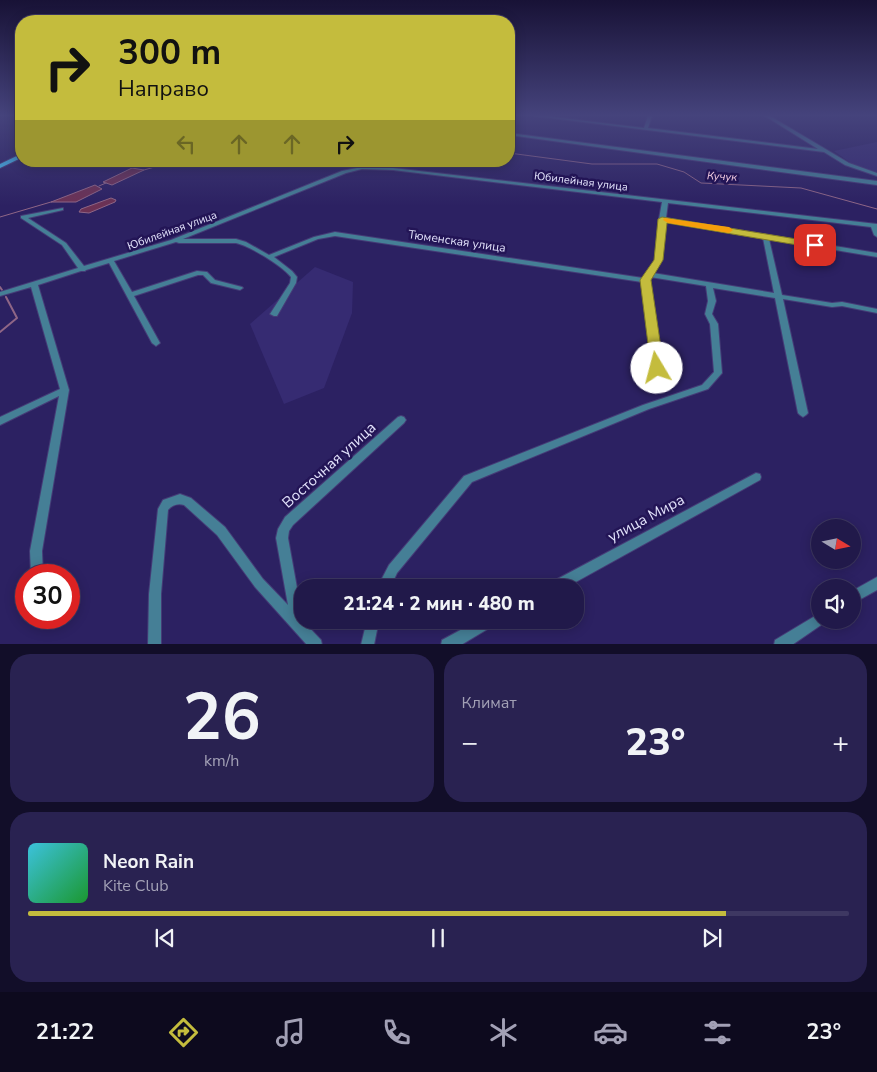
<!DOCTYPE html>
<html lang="ru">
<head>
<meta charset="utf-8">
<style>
  body { margin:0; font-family:"Nunito Sans",sans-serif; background:#292251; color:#f1f3f6; height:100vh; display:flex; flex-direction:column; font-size:19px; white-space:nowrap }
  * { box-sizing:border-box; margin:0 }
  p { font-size:16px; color:#a2a0b5 }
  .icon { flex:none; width:28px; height:28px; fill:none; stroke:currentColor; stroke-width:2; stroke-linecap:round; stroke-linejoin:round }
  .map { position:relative; height:644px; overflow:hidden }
  .drawer { display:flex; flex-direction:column; gap:10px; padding:10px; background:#120e29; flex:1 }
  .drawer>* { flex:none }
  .top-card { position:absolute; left:15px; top:15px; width:500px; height:152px; border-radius:20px; box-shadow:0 2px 12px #0003,0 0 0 1px #3e3862; background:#c4bc3d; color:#111; overflow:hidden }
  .needle { width:32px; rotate:100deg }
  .fabs { position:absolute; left:811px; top:519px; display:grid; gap:10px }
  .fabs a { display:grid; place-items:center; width:50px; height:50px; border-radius:50%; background:#21194a; box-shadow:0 2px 12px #0003,0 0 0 1px #3e3862; font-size:25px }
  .speed { position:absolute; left:15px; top:564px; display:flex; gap:10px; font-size:25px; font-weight:700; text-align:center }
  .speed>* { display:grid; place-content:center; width:65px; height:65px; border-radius:50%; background:#21194a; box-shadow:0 2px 12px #0003,0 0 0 1px #3e3862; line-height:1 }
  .speed .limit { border:8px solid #d22; background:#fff; color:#111 }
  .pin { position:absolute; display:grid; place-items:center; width:42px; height:42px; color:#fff; margin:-21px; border-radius:10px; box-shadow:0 2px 8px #0006 }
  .me { position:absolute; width:55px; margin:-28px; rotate:352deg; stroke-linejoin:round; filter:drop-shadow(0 0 4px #0008) }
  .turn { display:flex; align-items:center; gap:18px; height:105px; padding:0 20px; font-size:22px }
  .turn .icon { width:65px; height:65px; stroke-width:2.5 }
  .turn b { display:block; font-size:35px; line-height:42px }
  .lanes { display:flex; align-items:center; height:48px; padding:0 20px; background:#0003; justify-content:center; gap:25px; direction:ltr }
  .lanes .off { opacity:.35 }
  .big { font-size:38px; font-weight:800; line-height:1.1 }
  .drawer .widget { flex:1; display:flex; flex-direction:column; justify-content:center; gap:8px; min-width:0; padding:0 18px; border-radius:20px; background:#292251 }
  .drawer .dial { align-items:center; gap:0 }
  .dial b { font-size:65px; line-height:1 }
  .song { display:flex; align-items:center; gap:15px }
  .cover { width:60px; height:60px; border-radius:8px; background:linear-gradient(135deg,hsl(190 70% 55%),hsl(130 70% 35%)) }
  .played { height:5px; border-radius:2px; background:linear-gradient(90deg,#c4bc3d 85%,#3e3862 85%) }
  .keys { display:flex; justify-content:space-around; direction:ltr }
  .heat { display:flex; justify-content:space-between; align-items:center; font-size:28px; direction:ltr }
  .drawer .tiles { flex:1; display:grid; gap:10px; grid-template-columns:1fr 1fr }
  .widget:last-child { grid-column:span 2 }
  .trip { position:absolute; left:294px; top:579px; width:290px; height:50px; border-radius:20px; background:#21194a; box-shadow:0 2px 12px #0003,0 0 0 1px #3e3862; font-weight:800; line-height:50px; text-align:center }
  .menu { display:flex; height:80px; justify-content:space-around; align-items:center; background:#0d0a1e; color:#a2a0b5 }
  .menu .icon { width:35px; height:35px }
  .menu .selected { color:#c4bc3d }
  .menu b { font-size:22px; color:#f1f3f6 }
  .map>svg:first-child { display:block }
  .built { fill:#362b72 }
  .water { fill:#6c3154; stroke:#8f6686 }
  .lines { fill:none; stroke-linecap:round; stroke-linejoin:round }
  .stream-far1 { stroke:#8f6686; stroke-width:1 }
  .stream { stroke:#8f6686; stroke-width:2 }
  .minor-casing { stroke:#453c77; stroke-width:2 }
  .major-casing { stroke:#453c77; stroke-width:2 }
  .minor { fill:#457f96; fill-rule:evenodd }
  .major { fill:#45cfff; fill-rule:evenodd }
  .route { fill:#c4bc3d; stroke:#7f7a28 }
  .slow { fill:#f59e0b }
  .labels { text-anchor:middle; stroke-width:5; stroke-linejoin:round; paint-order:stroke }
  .far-water-label { font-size:11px; font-style:italic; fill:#f4cde2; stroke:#231556 }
  .far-street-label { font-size:11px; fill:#e2e2fb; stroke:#231556 }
  .street-label { font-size:12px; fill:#e2e2fb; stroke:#231556 }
  .near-street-label { font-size:15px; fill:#e2e2fb; stroke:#231556 }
</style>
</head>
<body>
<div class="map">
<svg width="877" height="645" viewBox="0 0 877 645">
  <rect width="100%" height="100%" fill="#2c2162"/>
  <g class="built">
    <polygon points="877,142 877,173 852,164 834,151"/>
    <polygon points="315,267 353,282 352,313 324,388 284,404 250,324"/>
  </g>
  <g class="water">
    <polygon points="132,168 144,170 112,185 103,182"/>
    <polygon points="95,185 102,189 76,202 51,202"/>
    <polygon points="111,198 116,200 115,202 89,213 79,212 81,209"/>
  </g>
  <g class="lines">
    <g class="stream-far1">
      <polyline points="509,153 592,164 657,164 684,172 701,183 801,188 877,209"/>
      <polyline points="144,170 176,161"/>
      <polyline points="99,186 106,183"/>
      <polyline points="0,217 51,202"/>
    </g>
    <g class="stream">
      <polyline points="0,287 2,290"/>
      <polyline points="0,332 17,318 6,297"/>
    </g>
    <g class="minor-casing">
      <g id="minor">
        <polygon points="534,116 546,116 644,128 648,116 652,116 648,128 818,149 765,116 770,116 849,163 877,173 877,176 845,165 824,152"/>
        <polygon points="509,133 877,181 877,185 509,135"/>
        <path d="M362,167L393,168L877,224V237L874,235L871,227L668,203L666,218L877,253V257L769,239L782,295L832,303L842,302L877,309V313L842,306L832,307L783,299L808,413L806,415L803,417L800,415L798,413L775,298L713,288L716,301L712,314L718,324L722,373L708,389L649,409L472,482L397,573L390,588H377L389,565L464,476L643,405L702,385L714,372L710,324L705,314L708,301L706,286L650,277L648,280L661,368L660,370H654L653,368L642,282L335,236L318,239L274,257L292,271L297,277L296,283L277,316H274L270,314L290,283L291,277C282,266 250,246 236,243H179L176,242L114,261L132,292L197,271L207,272L215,280L242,287L243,288L240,290L211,283L203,275H198L134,296L160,343L156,346L152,343L109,263L86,270L85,271H81L38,285L69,390L42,551L43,575H31L30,551L59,396L0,425V417L60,389L31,287L0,296V292L78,268L62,245L21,218V216L63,208V210L28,218L66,243L84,266L171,240L342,171ZM362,169L393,170L662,202L659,219L655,260L643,278L335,232L314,237L269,255L246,242L236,239H183L346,173ZM666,221L763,238L774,293L653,273L661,260Z"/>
        <path d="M401,416L404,417L406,420L404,423L293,525L289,531L288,538L303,621L321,640L322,645H307L255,587L217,535L184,505C178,503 172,505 168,510L161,594V645H148L149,594L158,509L163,500L180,494L191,498L225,527L263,579L288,605L276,538L278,529L285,517L398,417Z"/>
        <polygon points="756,473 760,474 761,477 760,480 565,588 546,588 548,584"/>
        <polygon points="877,577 877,590 852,604 852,591"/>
        <polygon points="820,613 820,620 826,620 824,623 792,645 774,645 775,640"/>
        <polygon points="367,620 379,620 374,645 361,645"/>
        <polygon points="479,620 498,620 496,624 461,645 441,645 442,640"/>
      </g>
    </g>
    <g class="major-casing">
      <polygon id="major" points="21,154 21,158 0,168 0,164"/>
    </g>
    <use href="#minor" class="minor"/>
    <use href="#major" class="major"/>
  </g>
  <linearGradient id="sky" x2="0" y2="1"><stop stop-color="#181236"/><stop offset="0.56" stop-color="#45437c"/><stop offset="1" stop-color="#45437c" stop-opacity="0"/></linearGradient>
  <rect width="877" height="206" fill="url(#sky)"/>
  <polygon class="route" points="662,217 815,242 820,245 815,248 667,223 663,260 651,280 664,368 657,373 651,368 640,280 654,260 658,219"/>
  <polygon class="slow" points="664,218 729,227 733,230 729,233 668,223 663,220"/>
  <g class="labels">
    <g class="far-water-label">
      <text transform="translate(722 176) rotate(3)" y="4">Кучук</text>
    </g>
    <g class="far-street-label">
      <text transform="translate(581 181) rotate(7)" y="4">Юбилейная улица</text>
      <text transform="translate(172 230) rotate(-20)" y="4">Юбилейная улица</text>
    </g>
    <g class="street-label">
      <text transform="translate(457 241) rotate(8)" y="4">Тюменская улица</text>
    </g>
    <g class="near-street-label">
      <text transform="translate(329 465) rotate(-42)" y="5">Восточная улица</text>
      <text transform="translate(646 518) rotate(-28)" y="5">улица Мира</text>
    </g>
  </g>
</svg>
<div class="fabs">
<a><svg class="needle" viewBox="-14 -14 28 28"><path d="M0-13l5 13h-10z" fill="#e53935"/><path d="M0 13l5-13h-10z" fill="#a2a0b5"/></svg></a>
<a><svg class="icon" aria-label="sound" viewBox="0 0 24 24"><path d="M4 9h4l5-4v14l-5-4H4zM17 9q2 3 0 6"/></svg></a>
</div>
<div class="speed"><div class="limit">30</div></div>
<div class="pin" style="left:815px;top:245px;background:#d93025"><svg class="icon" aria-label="arrive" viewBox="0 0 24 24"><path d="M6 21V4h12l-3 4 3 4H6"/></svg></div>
<svg class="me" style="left:657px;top:368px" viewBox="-20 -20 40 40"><circle r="19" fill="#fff"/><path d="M0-13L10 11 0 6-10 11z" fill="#c4bc3d"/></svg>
<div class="trip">21:24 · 2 мин · 480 m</div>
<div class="top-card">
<div class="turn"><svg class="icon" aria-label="right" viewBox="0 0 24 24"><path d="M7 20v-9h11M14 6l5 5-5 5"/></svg><div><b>300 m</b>Направо</div></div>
<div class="lanes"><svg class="icon off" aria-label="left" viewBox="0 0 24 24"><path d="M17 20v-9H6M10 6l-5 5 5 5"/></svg><svg class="icon off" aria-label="ahead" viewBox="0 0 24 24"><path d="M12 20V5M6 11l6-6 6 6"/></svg><svg class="icon off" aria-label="ahead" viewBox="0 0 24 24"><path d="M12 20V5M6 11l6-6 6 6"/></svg><svg class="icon" aria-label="right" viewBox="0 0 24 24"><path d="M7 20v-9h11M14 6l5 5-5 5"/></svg></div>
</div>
</div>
<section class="drawer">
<div class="tiles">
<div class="widget dial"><b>26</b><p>km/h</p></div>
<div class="widget"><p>Климат</p>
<div class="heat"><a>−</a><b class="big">23°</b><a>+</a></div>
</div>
<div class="widget">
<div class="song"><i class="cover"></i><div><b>Neon Rain</b><p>Kite Club</p></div></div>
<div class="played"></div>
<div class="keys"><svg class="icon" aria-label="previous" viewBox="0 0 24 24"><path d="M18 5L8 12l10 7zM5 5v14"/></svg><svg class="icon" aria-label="pause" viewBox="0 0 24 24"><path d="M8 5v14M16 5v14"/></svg><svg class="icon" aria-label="next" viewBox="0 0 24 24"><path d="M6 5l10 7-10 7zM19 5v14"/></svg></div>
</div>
</div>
</section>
<nav class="menu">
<b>21:22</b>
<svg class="icon selected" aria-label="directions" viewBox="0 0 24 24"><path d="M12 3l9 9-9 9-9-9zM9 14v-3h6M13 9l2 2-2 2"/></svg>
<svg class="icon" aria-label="music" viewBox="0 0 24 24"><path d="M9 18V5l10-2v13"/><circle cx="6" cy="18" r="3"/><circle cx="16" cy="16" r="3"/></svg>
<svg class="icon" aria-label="phone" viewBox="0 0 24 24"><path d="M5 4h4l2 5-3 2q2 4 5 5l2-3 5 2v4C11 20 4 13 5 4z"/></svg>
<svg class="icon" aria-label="climate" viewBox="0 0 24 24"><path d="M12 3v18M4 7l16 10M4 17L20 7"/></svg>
<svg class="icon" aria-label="car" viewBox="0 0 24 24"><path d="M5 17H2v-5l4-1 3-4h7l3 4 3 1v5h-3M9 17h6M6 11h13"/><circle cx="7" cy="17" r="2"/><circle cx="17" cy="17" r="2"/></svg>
<svg class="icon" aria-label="filters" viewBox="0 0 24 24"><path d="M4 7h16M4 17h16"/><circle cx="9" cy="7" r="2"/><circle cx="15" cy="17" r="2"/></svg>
<b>23°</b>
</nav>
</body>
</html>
